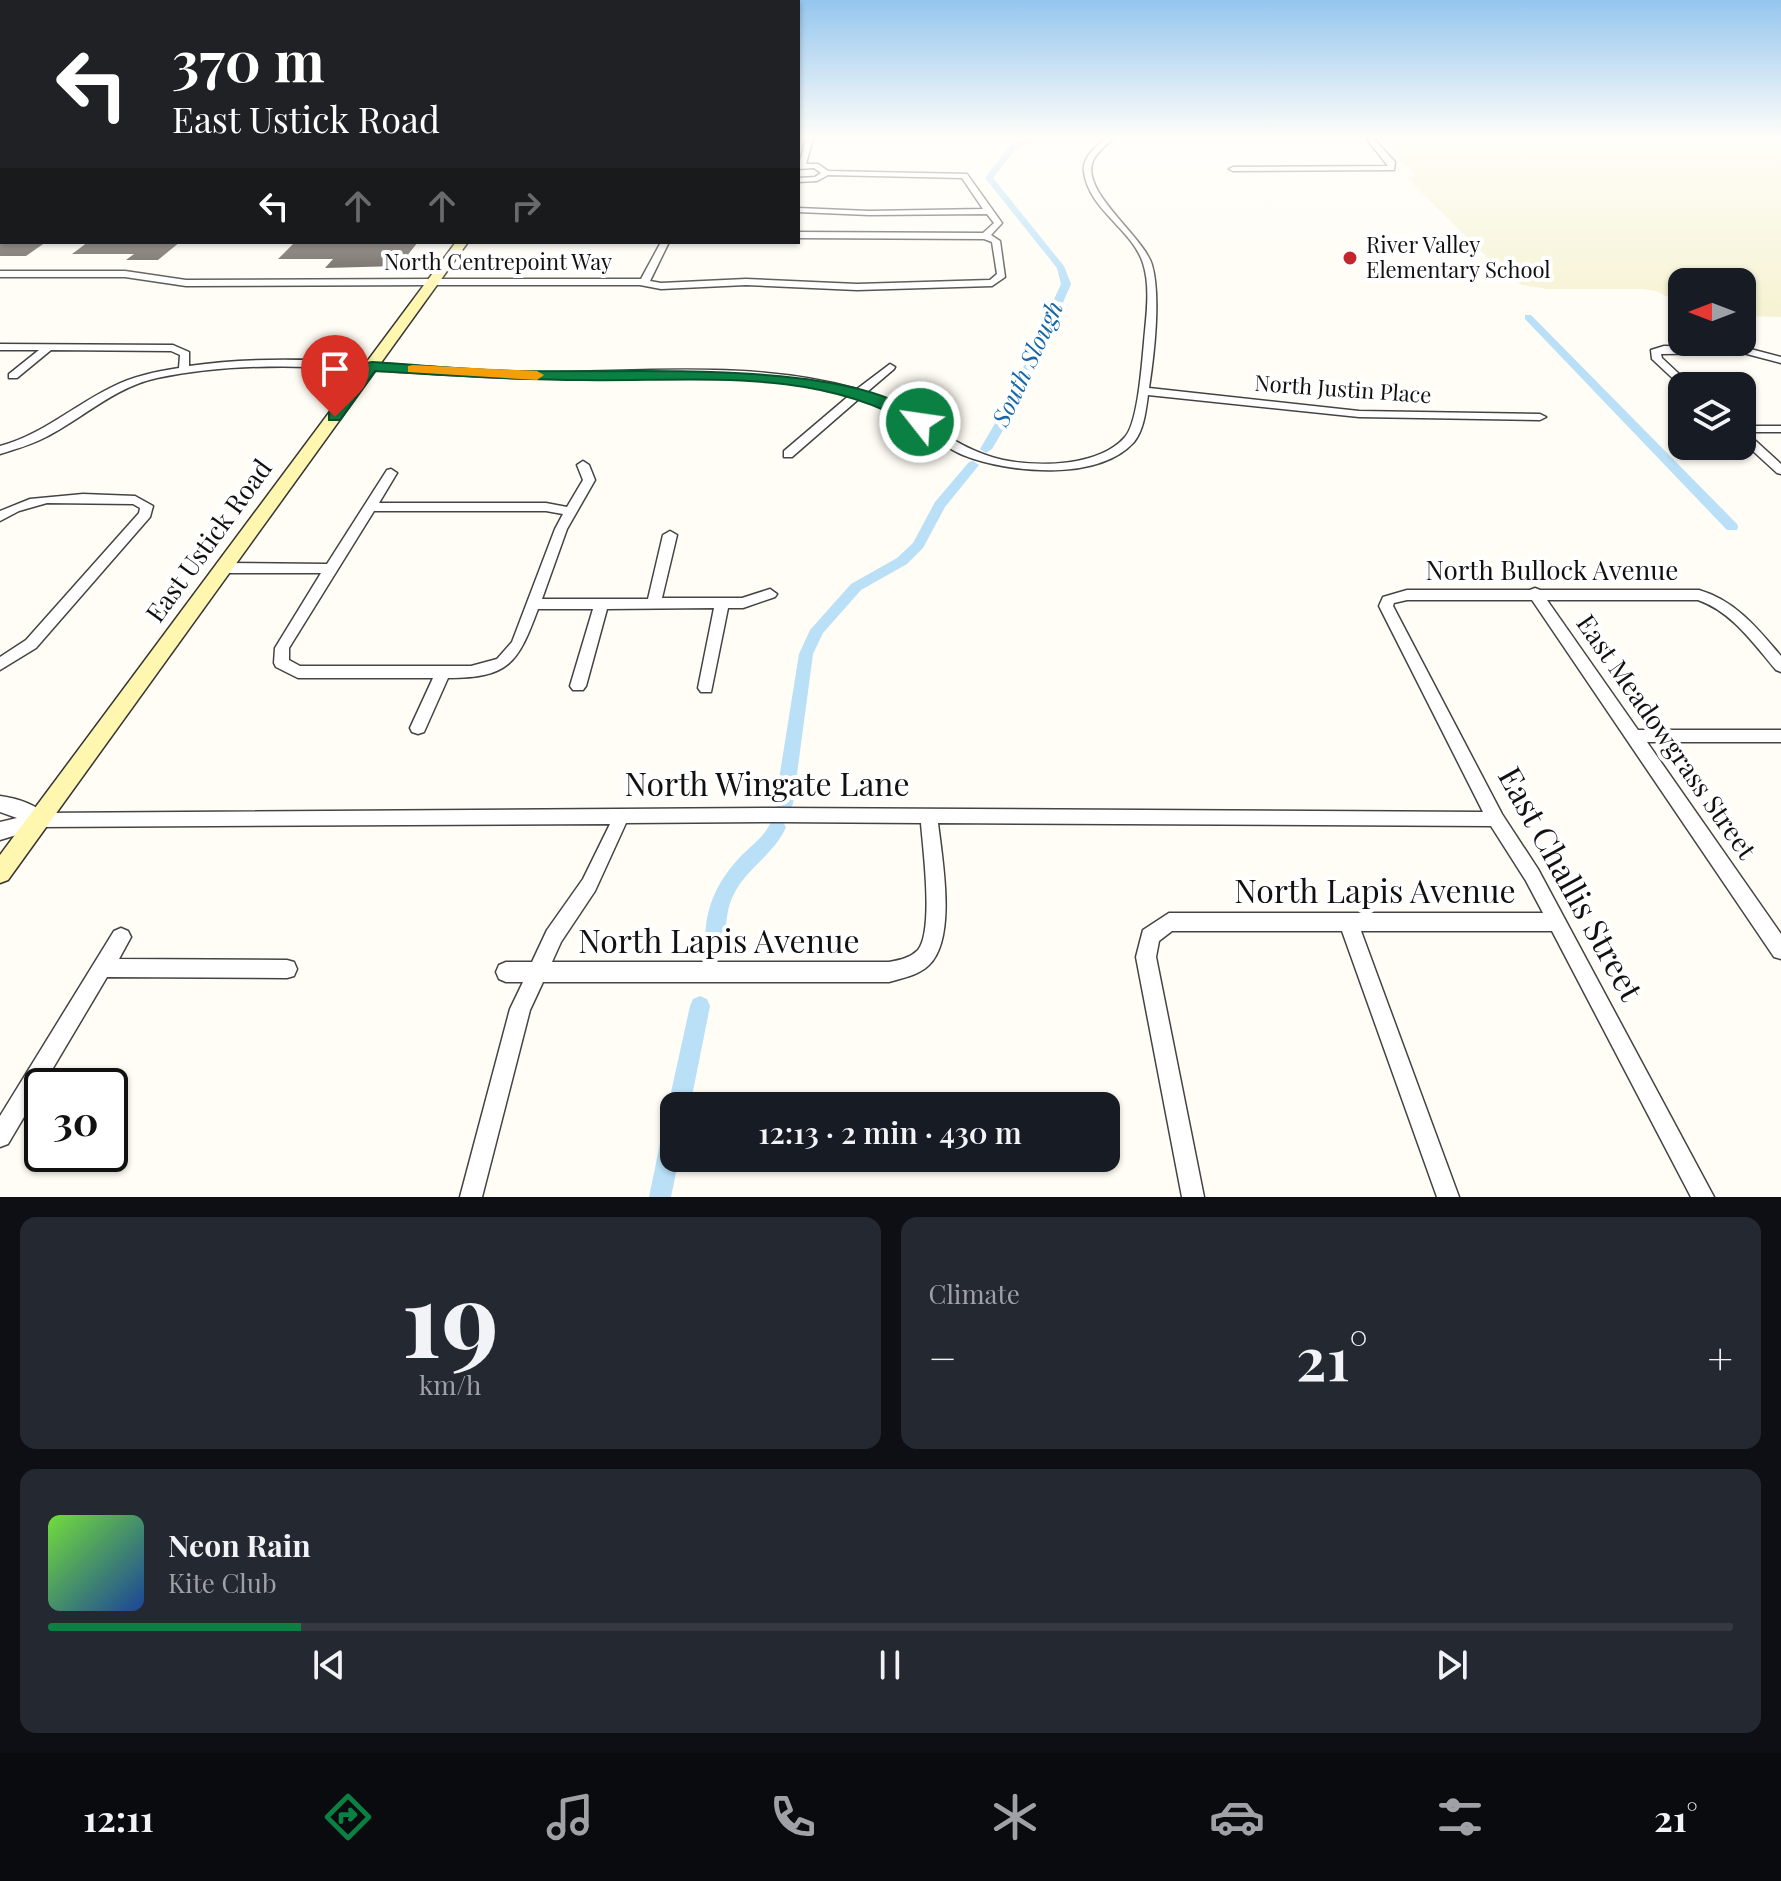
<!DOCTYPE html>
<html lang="en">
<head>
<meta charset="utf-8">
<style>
  body { margin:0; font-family:"Playfair Display",serif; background:#242831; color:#f1f3f6; height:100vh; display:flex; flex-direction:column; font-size:30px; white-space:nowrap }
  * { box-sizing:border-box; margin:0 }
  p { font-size:26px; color:#9ea1a6 }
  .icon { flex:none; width:44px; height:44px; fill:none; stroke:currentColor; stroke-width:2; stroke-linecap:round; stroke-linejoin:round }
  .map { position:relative; height:1197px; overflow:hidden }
  .drawer { display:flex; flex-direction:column; gap:20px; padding:20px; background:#0d0f14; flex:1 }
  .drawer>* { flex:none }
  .hud { position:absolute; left:0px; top:0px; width:800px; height:244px; box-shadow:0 2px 6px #0004; background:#202124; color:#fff; overflow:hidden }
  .needle { width:52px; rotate:270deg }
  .tools { position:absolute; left:1668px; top:268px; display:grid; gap:16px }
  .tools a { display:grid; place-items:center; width:88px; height:88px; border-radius:16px; background:#171b24; box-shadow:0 2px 6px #0004; font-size:40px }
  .speed { position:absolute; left:24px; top:1068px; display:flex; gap:16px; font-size:40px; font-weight:700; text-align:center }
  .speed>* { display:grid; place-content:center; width:104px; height:104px; border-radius:50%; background:#171b24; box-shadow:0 2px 6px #0004; line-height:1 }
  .speed .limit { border:4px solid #111; border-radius:12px; background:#fff; color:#111 }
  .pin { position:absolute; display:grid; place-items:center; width:68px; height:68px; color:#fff; margin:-82px -34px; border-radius:50% 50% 50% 0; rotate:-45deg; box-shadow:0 0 8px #0007 }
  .pin .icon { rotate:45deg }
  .me { position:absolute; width:88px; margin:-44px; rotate:300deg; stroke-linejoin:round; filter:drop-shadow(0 0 6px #0008) }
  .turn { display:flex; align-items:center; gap:28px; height:168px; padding:0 40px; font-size:36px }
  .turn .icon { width:104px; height:104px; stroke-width:2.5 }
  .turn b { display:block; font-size:56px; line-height:68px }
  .lanes { display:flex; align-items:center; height:76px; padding:0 40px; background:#0003; justify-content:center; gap:40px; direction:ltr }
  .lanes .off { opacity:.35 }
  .big { font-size:60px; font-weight:600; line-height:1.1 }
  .drawer .widget { flex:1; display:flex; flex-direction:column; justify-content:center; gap:12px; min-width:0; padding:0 28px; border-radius:16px; background:#242831 }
  .drawer .dial { align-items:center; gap:0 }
  .dial b { font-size:104px; line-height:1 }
  .song { display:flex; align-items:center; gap:24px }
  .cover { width:96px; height:96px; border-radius:12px; background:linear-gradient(135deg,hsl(100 70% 55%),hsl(220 70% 35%)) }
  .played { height:8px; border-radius:4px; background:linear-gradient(90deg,#0b8043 15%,#363941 15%) }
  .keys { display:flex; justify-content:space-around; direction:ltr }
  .heat { display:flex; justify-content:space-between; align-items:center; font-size:44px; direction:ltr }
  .drawer .tiles { flex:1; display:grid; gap:20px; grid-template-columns:1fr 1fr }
  .widget:last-child { grid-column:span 2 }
  .trip { position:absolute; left:660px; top:1092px; width:460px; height:80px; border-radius:16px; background:#171b24; box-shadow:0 2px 6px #0004; font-weight:600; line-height:80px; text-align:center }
  .dock { display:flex; height:128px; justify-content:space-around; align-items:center; background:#090b0e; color:#9ea1a6 }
  .dock .icon { width:56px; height:56px }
  .dock .selected { color:#0b8043 }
  .dock b { font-size:36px; color:#f1f3f6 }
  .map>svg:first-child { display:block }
  .farmland { fill:#f6f3d4 }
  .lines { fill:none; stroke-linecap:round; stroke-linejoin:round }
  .canal { fill:#b9e0f7; fill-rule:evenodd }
  .building { fill:#5a524d }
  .minor-casing { stroke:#444; stroke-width:3 }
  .tertiary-casing { stroke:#444; stroke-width:3 }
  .secondary-casing { stroke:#333; stroke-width:3 }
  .minor { fill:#fff; fill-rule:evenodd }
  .tertiary { fill:#fff; fill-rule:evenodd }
  .secondary { fill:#fff6b0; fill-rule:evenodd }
  .route { fill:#0b8043; stroke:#07532c; stroke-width:2 }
  .slow { fill:#f59e0b }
  .poi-dot { fill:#c4262e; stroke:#fff; stroke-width:3 }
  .labels { text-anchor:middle; stroke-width:8; stroke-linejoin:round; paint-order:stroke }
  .far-poi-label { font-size:22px; fill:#111; stroke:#fff; text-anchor:start }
  .far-street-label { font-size:22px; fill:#111; stroke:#fff }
  .far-water-label { font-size:24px; font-style:italic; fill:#1768a6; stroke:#fff }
  .street-label { font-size:26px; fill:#111; stroke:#fff }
  .near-street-label { font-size:32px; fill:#111; stroke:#fff }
</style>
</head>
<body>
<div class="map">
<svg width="1781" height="1197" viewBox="0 0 1781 1197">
  <rect width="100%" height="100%" fill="#fffdf5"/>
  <polygon class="farmland" points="1386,138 1781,138 1781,317 1742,316 1742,282 1682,282 1682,304 1656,291 1643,289 1547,289 1522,285 1503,273 1406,177 1415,175 1400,160"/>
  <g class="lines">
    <g class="canal">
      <polygon points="1032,138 1042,138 1016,149 993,178 1064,266 1071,284 1019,403 992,449 986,453 980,449 1007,403 1061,284 1057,268 985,178 1010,145"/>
      <polygon points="1525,315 1531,315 1737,524 1738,527 1737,530 1727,530 1525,319"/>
      <polygon points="973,461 979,465 945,507 923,548 907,564 861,590 823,633 813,654 793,804 790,809 784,811 778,809 775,804 799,654 810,630 851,584 897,558 913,543 935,502 969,462"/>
      <path d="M777,819L783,822L786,827C774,855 746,868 733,896C724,913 728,933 721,950L714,953L707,950C704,942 705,935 706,926C709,898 723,874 743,854C754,843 764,837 771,822Z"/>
      <polygon points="700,996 707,999 710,1006 690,1106 674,1106 674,1115 668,1106 690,1006 693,999"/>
      <polygon points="674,1118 674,1158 679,1158 671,1197 649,1197 663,1129 666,1121"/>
    </g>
  </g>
  <g class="building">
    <polygon points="0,242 46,242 26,256 0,256"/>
    <polygon points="88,242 180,242 158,260 126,260 134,254 72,254"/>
    <polygon points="295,242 418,242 399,266 325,268 333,259 278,259"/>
  </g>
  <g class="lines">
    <g class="minor-casing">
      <g id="minor">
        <polygon points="806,138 813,138 806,164 818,164 828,171 967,174 1002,223 991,235 1000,241 1005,277 992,286 857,290 746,285 661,289 640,285 433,285 428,282 433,279 641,279 661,242 669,242 650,281 661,283 746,279 857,284 990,280 997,274 992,242 984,239 798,238 798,232 983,233 994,223 987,214 869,215 798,212 798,208 869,211 983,209 962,178 828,175 817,181 798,182 798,178 815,177 821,173 814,168 798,169"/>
        <path d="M1106,138H1114C1107,145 1097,151 1093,161C1080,192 1143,235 1152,265C1161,296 1154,356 1149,388L1359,411L1540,414L1546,417L1540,420L1359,417L1148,395C1146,409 1144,430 1134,442C1098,482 1008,473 963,455C944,447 928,433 911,422C895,411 879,404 861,397L792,457H784V451L851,394C752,365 624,380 520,378C400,376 276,353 157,378C115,387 83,418 46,437C31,445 16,449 0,454V446C42,435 73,406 112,387C133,376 155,372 179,368L180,355L171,351L51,350L17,378H9V374L39,350H0V344L173,345L189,352V366C298,350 409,369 518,372C630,374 748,358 857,389L890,364L895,367L894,369L867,392C916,409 952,449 1003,460C1038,467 1099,467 1125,437C1138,423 1142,363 1144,342C1146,318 1151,287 1143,263C1132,229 1089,210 1084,172C1082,157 1096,147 1106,138Z"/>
        <polygon points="1366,138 1373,138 1395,162 1394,170 1233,171 1229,169 1233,167 1388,166"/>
        <polygon points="1664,346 1743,347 1781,357 1781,363 1743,353 1661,354 1662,358 1692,386 1682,387 1652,359 1651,350"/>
        <polygon points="1742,426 1781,426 1781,432 1746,432 1781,464 1781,474 1777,473 1742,441"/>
        <path d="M583,461L589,465L595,480L567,529L542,599H648L663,535L670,531L677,535L662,598H742L770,589L777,594L775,597L743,608H728L711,692H701L698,688L714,608L607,609L586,686L583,690H573L570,686L593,609H538C518,663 509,678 448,678L424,732L418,734L412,732L410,728L433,678H298L276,667L274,663L275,648L321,573H224L217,568L224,563L327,564L387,470L391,469L397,473L379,503H546L567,507L583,480L577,465ZM374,511H546L563,514L555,529L512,642L497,659L471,666H300L289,660V648Z"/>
        <polygon points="83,494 135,496 153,506 150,517 36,648 0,670 0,657 26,640 139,513 140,508 133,504 47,503 19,511 0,521 0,511 30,499"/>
        <path d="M1535,588L1540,590H1699C1736,601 1757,628 1781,656V672L1776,670C1753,643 1732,612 1698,600H1547L1638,730H1781V742H1647L1781,934V959L1774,957L1532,600H1407L1394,603L1393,606L1502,814L1538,869L1714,1197H1691L1552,931H1361L1459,1197H1437L1342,931H1172L1159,941L1156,957L1204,1197H1182L1136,957L1143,930L1169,913H1543L1526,881L1491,826L938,823C942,858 957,938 929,965C919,975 903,978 889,982H543L530,1010L482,1197H460L510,1009L523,982H506L499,979L496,972L499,965L506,962H532L547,930L583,879L610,824L39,827L33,825L30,820L33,815L39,813L779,808L1483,812L1379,606L1383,597L1407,590H1530ZM779,822L921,823C923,849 934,930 918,950C910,958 900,960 889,962H552L561,942L595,891L626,823Z"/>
        <polygon points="121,928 128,931 131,937 119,959 287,960 294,962 297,969 294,976 287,978 107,977 8,1144 0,1147 0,1116 114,931"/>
      </g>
    </g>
    <g class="tertiary-casing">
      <g id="tertiary">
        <polygon points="0,271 125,271 186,280 433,279 438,282 433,285 186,286 125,277 0,277"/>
        <path d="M0,796C16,798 41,805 49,820L46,826L0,840V822L17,818L0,812Z"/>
      </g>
    </g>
    <g class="secondary-casing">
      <polygon id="secondary" points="456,242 468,242 8,880 0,883 0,855"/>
    </g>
    <use href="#minor" class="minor"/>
    <use href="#tertiary" class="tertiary"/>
    <use href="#secondary" class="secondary"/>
  </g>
  <linearGradient id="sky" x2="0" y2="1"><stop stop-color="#95c6ee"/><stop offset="0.45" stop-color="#fffefa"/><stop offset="1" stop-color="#fffefa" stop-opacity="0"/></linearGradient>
  <rect width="1781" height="305" fill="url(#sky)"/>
  <path class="route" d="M372,362C420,365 469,370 517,371C611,374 863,356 927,422L915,426C816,366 693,382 582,380C513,380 444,375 375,371L340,420H329V413L367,363Z"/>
  <polygon class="slow" points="413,365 537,371 544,375 537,380 408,372 408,366"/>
  <circle class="poi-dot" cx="1350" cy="258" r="8"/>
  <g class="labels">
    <g class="far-poi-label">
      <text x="1366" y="253">River Valley<tspan x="1366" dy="25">Elementary School</tspan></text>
    </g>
    <g class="far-street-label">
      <text x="498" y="270">North Centrepoint Way</text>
      <text transform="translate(1343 389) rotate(4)" y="8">North Justin Place</text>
    </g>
    <g class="far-water-label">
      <text transform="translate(1028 364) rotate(-65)" y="8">South Slough</text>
    </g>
    <g class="street-label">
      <text transform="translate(209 541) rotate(-54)" y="9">East Ustick Road</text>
      <text x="1552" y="580">North Bullock Avenue</text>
      <text transform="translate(1666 737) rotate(55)" y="9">East Meadowgrass Street</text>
    </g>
    <g class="near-street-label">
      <text x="767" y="796">North Wingate Lane</text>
      <text transform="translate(1570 884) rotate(61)" y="11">East Challis Street</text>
      <text x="1375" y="903">North Lapis Avenue</text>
      <text x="719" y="953">North Lapis Avenue</text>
    </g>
  </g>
</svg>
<div class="tools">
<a><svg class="needle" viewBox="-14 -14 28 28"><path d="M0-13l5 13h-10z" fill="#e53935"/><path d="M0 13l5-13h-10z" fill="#9ea1a6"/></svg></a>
<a><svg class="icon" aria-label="layers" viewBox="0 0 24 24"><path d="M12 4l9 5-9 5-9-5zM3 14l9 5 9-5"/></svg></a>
</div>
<div class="speed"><div class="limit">30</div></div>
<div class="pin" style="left:335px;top:417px;background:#d93025"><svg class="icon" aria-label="arrive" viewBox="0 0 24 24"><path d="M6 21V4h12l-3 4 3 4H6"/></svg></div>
<svg class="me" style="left:920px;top:422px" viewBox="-20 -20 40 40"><circle r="17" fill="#0b8043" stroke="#fff" stroke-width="3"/><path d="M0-11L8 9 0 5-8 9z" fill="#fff"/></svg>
<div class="trip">12:13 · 2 min · 430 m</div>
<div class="hud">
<div class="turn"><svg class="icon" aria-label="left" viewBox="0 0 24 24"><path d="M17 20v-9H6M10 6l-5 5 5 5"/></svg><div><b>370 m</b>East Ustick Road</div></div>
<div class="lanes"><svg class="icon" aria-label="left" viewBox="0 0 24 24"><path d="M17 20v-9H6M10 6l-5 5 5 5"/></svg><svg class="icon off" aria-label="ahead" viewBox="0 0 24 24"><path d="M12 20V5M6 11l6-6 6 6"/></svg><svg class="icon off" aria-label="ahead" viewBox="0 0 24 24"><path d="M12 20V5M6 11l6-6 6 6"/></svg><svg class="icon off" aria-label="right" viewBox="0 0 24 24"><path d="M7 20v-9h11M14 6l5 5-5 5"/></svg></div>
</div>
</div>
<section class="drawer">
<div class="tiles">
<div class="widget dial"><b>19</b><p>km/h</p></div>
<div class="widget"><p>Climate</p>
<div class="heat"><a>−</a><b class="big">21°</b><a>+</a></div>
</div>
<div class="widget">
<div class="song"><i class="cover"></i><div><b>Neon Rain</b><p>Kite Club</p></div></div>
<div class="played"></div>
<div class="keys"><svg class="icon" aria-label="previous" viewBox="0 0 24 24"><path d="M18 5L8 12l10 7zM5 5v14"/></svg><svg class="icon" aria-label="pause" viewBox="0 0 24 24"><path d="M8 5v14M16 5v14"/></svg><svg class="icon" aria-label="next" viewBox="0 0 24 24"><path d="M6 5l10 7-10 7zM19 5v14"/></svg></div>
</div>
</div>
</section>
<nav class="dock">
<b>12:11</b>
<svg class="icon selected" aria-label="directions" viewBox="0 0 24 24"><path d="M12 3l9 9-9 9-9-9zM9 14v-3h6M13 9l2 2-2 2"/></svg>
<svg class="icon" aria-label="music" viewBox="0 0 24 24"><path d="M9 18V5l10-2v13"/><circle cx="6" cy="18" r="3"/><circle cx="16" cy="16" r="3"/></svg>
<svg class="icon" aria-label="phone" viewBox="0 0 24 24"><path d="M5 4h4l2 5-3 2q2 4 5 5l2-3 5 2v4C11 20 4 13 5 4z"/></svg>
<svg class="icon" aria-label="climate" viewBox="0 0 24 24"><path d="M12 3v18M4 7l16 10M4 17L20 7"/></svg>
<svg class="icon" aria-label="car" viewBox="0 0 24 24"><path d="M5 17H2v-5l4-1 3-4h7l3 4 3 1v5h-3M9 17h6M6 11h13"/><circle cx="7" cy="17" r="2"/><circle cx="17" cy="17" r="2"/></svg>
<svg class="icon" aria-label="filters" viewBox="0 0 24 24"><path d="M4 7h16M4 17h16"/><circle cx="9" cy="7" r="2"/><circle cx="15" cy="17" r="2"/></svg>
<b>21°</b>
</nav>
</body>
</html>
